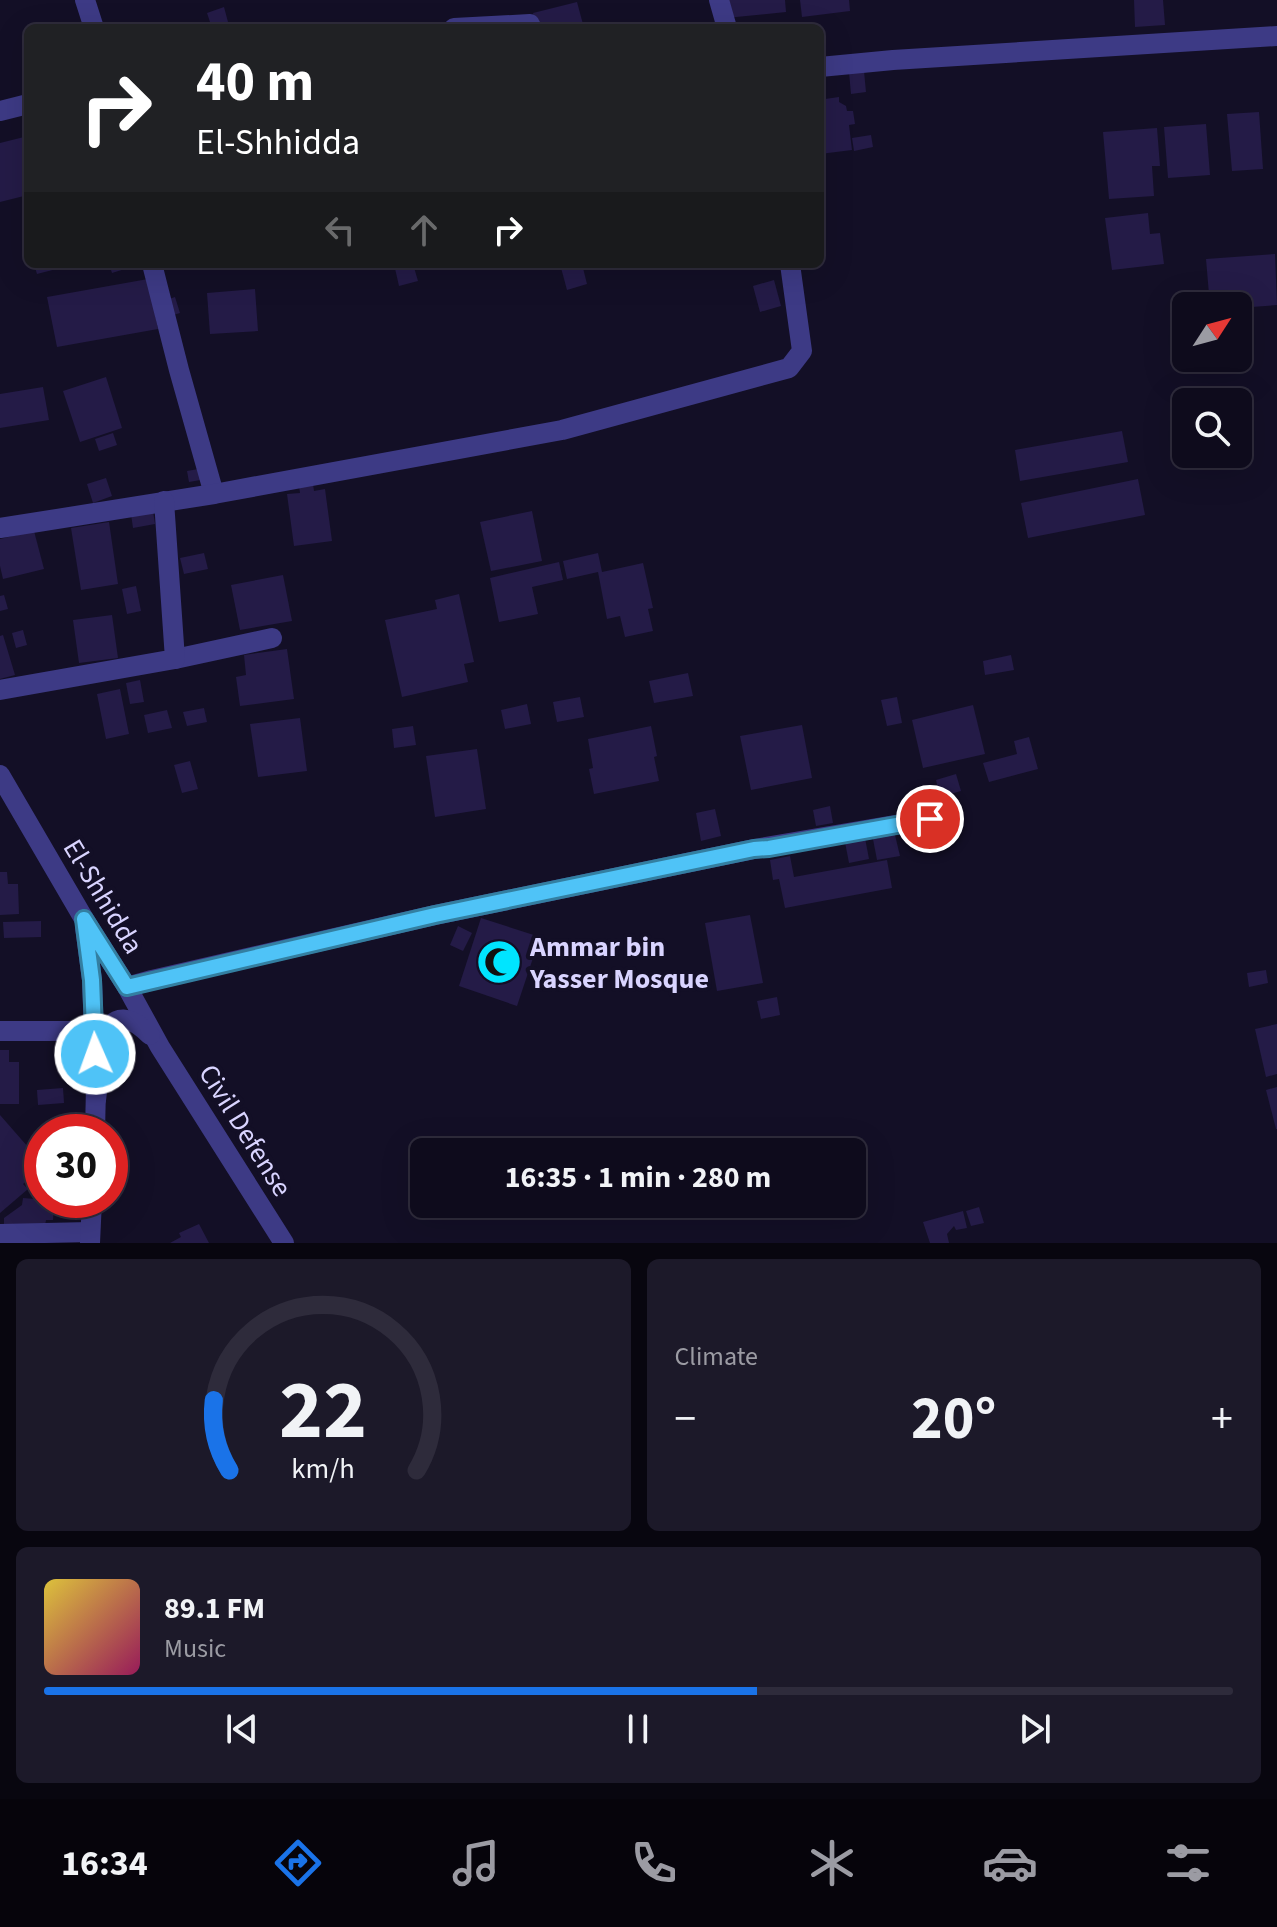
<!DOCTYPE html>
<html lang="en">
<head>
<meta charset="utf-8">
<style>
  body { margin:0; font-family:"Source Sans 3",sans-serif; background:#1c1929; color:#f1f3f6; height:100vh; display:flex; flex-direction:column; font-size:30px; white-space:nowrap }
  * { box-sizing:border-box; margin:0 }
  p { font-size:26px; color:#9b9ba3 }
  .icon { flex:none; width:44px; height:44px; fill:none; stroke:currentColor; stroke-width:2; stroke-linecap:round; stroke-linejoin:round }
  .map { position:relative; height:1243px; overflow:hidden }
  .panel { display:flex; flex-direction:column; gap:16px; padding:16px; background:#08060f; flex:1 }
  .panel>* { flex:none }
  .guide { position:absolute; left:24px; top:24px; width:800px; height:244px; border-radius:12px; box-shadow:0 8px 32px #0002,0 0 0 2px #2e2b3b; background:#202124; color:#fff; overflow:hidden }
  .needle { width:52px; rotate:54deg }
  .buttons { position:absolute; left:1172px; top:292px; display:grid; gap:16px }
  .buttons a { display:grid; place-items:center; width:80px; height:80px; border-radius:12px; background:#0e0b1c; box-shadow:0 8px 32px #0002,0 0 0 2px #2e2b3b; font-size:40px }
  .speed { position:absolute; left:24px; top:1114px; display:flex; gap:16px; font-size:40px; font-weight:700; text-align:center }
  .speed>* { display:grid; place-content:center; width:104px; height:104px; border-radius:50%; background:#0e0b1c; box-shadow:0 8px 32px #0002,0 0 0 2px #2e2b3b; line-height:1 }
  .speed .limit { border:12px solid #d22; background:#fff; color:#111 }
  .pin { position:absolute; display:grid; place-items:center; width:68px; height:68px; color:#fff; margin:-34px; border:4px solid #fff; border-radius:50%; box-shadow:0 2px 8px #0007 }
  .me { position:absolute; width:88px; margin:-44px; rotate:358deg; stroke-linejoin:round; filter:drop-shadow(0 0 6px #0008) }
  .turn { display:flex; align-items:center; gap:28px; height:168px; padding:0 40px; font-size:36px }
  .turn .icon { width:104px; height:104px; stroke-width:2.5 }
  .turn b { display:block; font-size:56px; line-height:68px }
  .lanes { display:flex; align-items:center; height:76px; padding:0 40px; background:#0003; justify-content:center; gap:40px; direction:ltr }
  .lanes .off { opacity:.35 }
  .big { font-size:60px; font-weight:700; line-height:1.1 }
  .panel .card { flex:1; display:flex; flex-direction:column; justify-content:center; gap:12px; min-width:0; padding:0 28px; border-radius:12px; background:#1c1929 }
  .panel .dial { align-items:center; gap:0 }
  .dial svg { height:208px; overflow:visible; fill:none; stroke:#2e2b3b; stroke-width:7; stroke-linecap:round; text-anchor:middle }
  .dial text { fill:#f1f3f6; stroke:none }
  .song { display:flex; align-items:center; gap:24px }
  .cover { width:96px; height:96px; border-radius:12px; background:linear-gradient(135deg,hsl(50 70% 55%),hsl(330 70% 35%)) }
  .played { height:8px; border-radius:4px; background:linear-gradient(90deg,#1a73e8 60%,#2e2b3b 60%) }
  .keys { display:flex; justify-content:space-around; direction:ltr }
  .heat { display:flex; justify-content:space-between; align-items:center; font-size:44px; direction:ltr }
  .panel .tiles { flex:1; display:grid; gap:16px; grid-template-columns:1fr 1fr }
  .card:last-child { grid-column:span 2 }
  .trip { position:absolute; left:410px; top:1138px; width:456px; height:80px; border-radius:12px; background:#0e0b1c; box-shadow:0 8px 32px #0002,0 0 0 2px #2e2b3b; font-weight:700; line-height:80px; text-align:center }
  .tab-bar { display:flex; height:128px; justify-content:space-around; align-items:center; background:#06040b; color:#9b9ba3 }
  .tab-bar .icon { width:56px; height:56px }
  .tab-bar .on { color:#1a73e8 }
  .tab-bar b { font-size:36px; color:#f1f3f6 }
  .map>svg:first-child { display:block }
  .building { fill:#241b47 }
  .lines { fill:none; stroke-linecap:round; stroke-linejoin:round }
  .minor { stroke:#3d3a85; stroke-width:20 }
  .route-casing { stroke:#337fa1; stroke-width:20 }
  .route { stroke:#4fc3f7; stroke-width:14 }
  .labels { text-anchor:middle; stroke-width:8; stroke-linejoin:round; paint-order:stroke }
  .street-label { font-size:28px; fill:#d9d4ff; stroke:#130f26 }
  .poi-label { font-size:28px; font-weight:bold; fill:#d9d4ff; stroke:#130f26; text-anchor:start }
</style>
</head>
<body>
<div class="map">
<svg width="1277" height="1243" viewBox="0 0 1277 1243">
  <rect width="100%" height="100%" fill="#130f26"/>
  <g class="building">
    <polygon points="724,0 785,0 786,12 726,18"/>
    <polygon points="800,0 849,0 850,11 802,17"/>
    <polygon points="1134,0 1163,0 1165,25 1135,27"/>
    <polygon points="577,2 584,28 537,28 533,13"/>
    <polygon points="224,7 228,22 212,28 207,13"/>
    <polygon points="864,71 866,92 851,94 849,72"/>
    <polygon points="839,97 839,102 846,106 847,111 853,111 855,124 849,125 852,150 820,154 820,104 825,104 825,99"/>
    <polygon points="1259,112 1263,169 1232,171 1227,114"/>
    <polygon points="1206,124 1210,175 1168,178 1164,127"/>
    <polygon points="1157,128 1160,166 1152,166 1154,196 1109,199 1103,132"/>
    <polygon points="871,135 873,147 854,151 852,138"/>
    <polygon points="28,136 28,195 0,202 0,143"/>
    <polygon points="1148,213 1150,234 1160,233 1164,264 1112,270 1105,218"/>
    <polygon points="1275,254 1277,305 1238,308 1238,306 1210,306 1206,259"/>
    <polygon points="34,264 71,264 72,265 37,274"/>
    <polygon points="109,264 127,264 128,268 112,273"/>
    <polygon points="160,264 183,264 183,265 161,270"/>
    <polygon points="394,264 413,264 418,281 399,286"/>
    <polygon points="560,264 582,264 587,284 567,290"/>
    <polygon points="148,279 158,329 57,347 47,297"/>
    <polygon points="774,280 781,306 760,312 753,286"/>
    <polygon points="255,289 258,331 210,334 207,293"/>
    <polygon points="175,297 180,313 167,317 163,301"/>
    <polygon points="106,377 122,428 80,442 63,391"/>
    <polygon points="43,387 49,420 0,428 0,394"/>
    <polygon points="1122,431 1128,462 1020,481 1015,450"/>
    <polygon points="113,433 117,445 99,451 95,439"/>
    <polygon points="204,468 206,479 189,482 187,471"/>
    <polygon points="106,478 112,496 93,503 87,484"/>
    <polygon points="1138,479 1145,515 1028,538 1021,503"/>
    <polygon points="313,484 314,491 325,489 332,541 294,546 287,494 300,493 299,486"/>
    <polygon points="153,511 155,524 133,528 131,514"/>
    <polygon points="532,511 542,561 491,571 480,522"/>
    <polygon points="109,522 118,584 81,590 71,528"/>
    <polygon points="34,531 44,569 3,579 0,566 0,539"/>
    <polygon points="204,553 208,569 184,574 180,558"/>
    <polygon points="598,553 602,572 643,563 653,608 648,609 653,631 625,637 620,616 607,619 598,572 567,579 563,561"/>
    <polygon points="559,562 563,580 532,587 538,614 499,622 490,578"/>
    <polygon points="283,575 292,621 240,630 231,585"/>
    <polygon points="136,586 141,611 127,614 122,589"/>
    <polygon points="459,594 474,662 464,664 468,682 402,697 385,620 437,609 435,600"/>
    <polygon points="4,595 8,609 0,611 0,596"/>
    <polygon points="112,615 118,658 79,663 73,620"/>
    <polygon points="23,630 27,645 16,648 12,633"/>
    <polygon points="3,635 15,675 0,679 0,636"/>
    <polygon points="287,649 294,699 240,706 236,677 246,675 244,655"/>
    <polygon points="1011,655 1014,670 985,675 983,661"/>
    <polygon points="688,673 693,696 654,703 649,681"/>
    <polygon points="140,680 144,702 130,704 126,683"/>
    <polygon points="120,689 129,734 106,739 97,694"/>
    <polygon points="580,697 584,717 557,722 553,702"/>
    <polygon points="897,697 902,723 887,726 881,700"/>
    <polygon points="527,704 531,724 505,729 501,710"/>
    <polygon points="973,705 985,754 923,768 912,720"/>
    <polygon points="204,708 207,722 187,726 183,712"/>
    <polygon points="167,710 172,728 148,733 144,715"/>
    <polygon points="300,718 307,771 258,777 250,724"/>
    <polygon points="802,725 812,778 751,790 740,736"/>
    <polygon points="413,726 416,745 394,748 392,729"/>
    <polygon points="651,726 657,756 654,757 659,781 594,794 589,769 593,768 588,739"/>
    <polygon points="1029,737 1038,769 989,782 983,763 1017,754 1014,741"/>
    <polygon points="477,749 486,809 435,817 426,756"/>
    <polygon points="190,761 198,789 182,793 174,765"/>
    <polygon points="956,774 961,791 940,797 936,780"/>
    <polygon points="830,806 833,823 816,826 813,810"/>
    <polygon points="715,809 721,836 701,841 696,813"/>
    <polygon points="895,835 900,856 877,860 873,839"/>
    <polygon points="865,838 869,859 849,863 845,842"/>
    <polygon points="790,856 794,877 887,860 892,888 785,908 779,879 773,880 770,860"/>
    <polygon points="0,872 7,872 8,884 18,884 19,914 0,915"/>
    <polygon points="750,915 763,983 717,991 705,923"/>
    <polygon points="481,918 540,937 517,1006 459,986"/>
    <polygon points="41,921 41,937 4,938 3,922"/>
    <polygon points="458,926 472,933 463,951 450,945"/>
    <polygon points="1266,970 1268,983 1249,987 1247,973"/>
    <polygon points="777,997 780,1015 761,1019 757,1001"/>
    <polygon points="1277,1024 1277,1074 1266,1077 1255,1029"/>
    <polygon points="0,1050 9,1050 9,1062 19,1062 19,1104 0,1104"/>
    <polygon points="1277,1087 1277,1129 1276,1129 1266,1090"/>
    <polygon points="63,1088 64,1103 38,1105 37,1090"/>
    <polygon points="0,1115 42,1163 42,1168 23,1184 28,1189 0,1213"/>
    <polygon points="23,1198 47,1200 47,1206 54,1207 53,1220 46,1220 45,1226 4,1226 4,1218 22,1205"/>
    <polygon points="979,1207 984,1223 971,1226 966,1211"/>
    <polygon points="963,1211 967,1228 956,1230 954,1226 947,1234 949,1243 930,1243 923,1222"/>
    <polygon points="199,1224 209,1243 170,1243 181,1237 179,1233"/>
  </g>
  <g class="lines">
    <g class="minor">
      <polyline points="85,0 94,28"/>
      <polyline points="719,0 727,28"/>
      <polyline points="454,28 530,24 531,28"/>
      <polyline points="820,67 893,60 1277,36"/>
      <polyline points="0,111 28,104"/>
      <polyline points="152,264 179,370 214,494"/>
      <polyline points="0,528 214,494 562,430 789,368 802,351 790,264"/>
      <polyline points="175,659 272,638"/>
      <polyline points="0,690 175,659 164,501"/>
      <polyline points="0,775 84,919 127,987 160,1047 284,1243"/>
      <polyline points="127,987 152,980 435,915 754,849 930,819"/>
      <polyline points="0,1031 94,1031 92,980 85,927"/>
      <path d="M96,1100L103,1040C113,1010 132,1017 150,1035"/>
      <polyline points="95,1132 96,1087"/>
      <polyline points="0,1234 90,1232"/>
      <polyline points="90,1243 92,1200"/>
    </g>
  </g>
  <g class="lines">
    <g class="route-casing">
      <polyline id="route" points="95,1054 92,980 84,919 127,987 435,915 754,849 769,848 930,819"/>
    </g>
    <use href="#route" class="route"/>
  </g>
  <defs>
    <g id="mosque-disc" transform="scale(2.3)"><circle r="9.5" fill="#00e5ff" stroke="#130f26"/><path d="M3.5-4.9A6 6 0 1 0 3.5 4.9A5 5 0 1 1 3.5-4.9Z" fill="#111"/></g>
  </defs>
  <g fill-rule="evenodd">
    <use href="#mosque-disc" x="499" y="962"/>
  </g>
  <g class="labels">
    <g class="street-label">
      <text transform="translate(104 896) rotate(59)" y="10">El-Shhidda</text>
      <text transform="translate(246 1130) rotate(58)" y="10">Civil Defense</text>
    </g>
    <g class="poi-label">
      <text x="530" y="956">Ammar bin<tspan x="530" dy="32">Yasser Mosque</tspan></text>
    </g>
  </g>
</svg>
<div class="buttons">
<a><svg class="needle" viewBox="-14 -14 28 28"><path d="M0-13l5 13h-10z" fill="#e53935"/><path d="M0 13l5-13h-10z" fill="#9b9ba3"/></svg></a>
<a><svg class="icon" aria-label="search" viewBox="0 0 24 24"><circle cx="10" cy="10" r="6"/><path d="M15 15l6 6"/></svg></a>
</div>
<div class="speed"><div class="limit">30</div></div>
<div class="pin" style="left:930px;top:819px;background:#d93025"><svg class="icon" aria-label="arrive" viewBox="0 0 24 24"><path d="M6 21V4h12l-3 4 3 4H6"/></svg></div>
<svg class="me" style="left:95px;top:1054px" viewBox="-20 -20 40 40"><circle r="17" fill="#4fc3f7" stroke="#fff" stroke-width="3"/><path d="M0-11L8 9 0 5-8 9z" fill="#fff"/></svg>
<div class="trip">16:35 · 1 min · 280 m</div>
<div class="guide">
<div class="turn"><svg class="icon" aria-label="right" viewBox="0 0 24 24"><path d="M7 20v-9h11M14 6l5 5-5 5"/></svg><div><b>40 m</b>El-Shhidda</div></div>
<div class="lanes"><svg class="icon off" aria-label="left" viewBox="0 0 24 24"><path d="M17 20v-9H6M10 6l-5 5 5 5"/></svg><svg class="icon off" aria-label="ahead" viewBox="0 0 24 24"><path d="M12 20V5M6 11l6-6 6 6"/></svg><svg class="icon" aria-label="right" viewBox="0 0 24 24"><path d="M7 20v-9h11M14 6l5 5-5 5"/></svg></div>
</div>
</div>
<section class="panel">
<div class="tiles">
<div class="card dial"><svg viewBox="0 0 100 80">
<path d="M14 69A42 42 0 1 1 86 69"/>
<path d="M14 69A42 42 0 0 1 8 42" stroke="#1a73e8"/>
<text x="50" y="56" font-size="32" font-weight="700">22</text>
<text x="50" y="72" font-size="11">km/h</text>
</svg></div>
<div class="card"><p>Climate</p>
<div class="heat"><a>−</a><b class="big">20°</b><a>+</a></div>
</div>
<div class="card">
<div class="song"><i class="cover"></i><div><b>89.1 FM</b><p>Music</p></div></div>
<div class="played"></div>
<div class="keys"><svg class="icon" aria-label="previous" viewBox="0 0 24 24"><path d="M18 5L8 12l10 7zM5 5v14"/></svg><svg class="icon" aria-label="pause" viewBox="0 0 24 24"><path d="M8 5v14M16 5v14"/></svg><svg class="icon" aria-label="next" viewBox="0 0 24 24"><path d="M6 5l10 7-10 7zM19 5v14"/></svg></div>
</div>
</div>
</section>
<nav class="tab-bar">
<b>16:34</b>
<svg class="icon on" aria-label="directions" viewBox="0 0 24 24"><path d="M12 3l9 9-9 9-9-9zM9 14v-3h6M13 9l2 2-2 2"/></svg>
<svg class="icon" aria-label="music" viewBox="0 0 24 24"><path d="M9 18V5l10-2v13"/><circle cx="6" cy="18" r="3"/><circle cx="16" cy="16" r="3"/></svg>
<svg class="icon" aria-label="phone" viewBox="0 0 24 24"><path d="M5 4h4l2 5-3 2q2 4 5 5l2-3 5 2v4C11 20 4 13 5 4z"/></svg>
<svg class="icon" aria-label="climate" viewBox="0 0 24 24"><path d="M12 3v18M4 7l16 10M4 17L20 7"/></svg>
<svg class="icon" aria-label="car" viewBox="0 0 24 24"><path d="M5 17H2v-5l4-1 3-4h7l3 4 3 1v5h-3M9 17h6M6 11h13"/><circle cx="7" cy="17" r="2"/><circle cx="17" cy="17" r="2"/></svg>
<svg class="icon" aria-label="filters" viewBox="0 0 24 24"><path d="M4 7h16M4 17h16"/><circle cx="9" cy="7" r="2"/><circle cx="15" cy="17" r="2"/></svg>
</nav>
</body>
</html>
